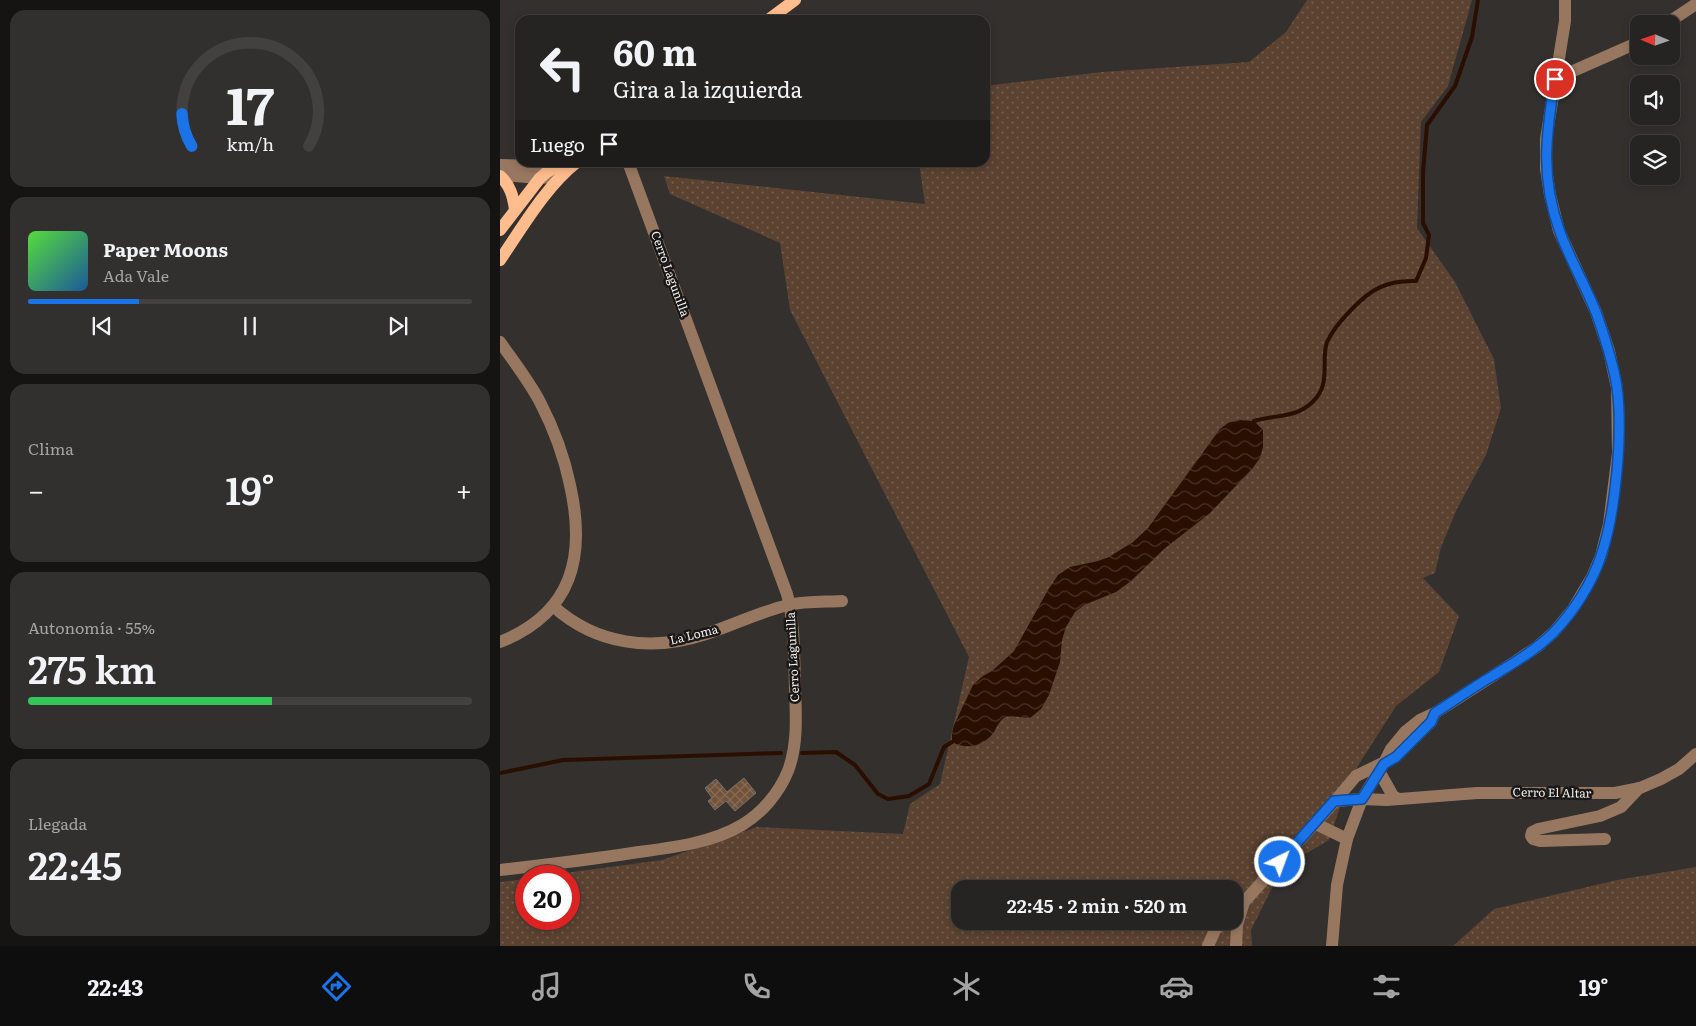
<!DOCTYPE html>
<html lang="es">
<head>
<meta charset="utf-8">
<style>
  body { margin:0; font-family:Literata,serif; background:#32302f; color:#f1f3f6; height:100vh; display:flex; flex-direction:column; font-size:19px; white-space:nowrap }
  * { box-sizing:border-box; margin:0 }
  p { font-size:16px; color:#a4a4a5 }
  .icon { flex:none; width:28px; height:28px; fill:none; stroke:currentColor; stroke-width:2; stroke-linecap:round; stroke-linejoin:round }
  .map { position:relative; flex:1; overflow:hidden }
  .drawer { display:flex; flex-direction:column; gap:10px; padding:10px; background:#151413; width:500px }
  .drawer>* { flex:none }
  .guide { position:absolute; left:15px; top:15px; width:475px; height:152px; border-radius:15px; box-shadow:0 2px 8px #0003,0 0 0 1px #424140; background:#262422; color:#f1f3f6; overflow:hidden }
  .needle { width:32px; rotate:272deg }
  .buttons { position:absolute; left:1130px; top:15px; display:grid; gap:10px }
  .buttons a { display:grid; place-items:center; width:50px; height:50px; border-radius:10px; background:#262422; box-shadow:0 2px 8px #0003,0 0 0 1px #424140; font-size:25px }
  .speed { position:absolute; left:15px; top:865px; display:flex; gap:10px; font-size:25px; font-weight:700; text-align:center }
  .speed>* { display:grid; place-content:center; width:65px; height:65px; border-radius:50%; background:#262422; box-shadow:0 2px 8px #0003,0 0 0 1px #424140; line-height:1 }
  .speed .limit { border:8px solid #d22; background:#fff; color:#111 }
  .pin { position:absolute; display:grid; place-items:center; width:42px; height:42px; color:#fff; margin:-21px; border:2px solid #fff; border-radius:50%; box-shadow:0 1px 5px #0007 }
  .me { position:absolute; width:55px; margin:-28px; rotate:42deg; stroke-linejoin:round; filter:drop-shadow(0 0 4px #0008) }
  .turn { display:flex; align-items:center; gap:18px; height:105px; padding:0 15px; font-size:22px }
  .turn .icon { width:65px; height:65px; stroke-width:2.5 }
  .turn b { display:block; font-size:35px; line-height:42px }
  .then { display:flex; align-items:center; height:48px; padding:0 15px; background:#0003; gap:10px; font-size:19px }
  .big { font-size:38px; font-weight:600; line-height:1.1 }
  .drawer .card { flex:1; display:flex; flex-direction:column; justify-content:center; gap:8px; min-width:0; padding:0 18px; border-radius:15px; background:#32302f }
  .drawer .dial { align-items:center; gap:0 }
  .dial svg { height:130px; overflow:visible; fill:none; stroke:#424140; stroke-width:7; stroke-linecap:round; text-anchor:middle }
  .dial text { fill:#f1f3f6; stroke:none }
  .song { display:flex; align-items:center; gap:15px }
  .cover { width:60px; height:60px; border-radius:8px; background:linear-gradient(135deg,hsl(110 70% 55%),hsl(210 70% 35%)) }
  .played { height:5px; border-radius:2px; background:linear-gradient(90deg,#1a73e8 25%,#424140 25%) }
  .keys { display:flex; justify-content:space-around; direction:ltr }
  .heat { display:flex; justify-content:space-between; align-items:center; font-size:28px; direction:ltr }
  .charge { height:8px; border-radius:4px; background:linear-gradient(90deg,#34c759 55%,#424140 0) }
  .trip { position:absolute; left:451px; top:880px; width:292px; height:50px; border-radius:15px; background:#262422; box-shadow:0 2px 8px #0003,0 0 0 1px #424140; font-weight:600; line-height:50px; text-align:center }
  .tab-bar { display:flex; height:80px; justify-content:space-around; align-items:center; background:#0f0e0e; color:#a4a4a5 }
  .tab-bar .icon { width:35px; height:35px }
  .tab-bar .selected { color:#1a73e8 }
  .tab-bar b { font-size:22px; color:#f1f3f6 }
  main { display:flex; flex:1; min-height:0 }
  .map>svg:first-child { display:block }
  .grass { fill:url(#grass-dots); fill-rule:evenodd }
  .water { fill:url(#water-waves) }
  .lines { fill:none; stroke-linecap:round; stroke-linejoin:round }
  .stream { stroke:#2a0f00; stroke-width:4 }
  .building { fill:url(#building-cross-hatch); stroke:#757270 }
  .minor { stroke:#987760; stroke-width:12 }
  .major { stroke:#ffbc8d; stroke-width:12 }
  .route-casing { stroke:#114b97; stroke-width:12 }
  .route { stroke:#1a73e8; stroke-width:9 }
  .labels { text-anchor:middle; stroke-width:5; stroke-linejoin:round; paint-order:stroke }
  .street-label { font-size:12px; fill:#efedec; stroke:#1a1817 }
</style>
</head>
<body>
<main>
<section class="drawer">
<div class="card dial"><svg viewBox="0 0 100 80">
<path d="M14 69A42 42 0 1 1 86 69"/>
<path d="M14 69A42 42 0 0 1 8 49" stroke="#1a73e8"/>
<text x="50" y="56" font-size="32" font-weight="700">17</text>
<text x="50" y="72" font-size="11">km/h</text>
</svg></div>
<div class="card">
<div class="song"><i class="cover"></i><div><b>Paper Moons</b><p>Ada Vale</p></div></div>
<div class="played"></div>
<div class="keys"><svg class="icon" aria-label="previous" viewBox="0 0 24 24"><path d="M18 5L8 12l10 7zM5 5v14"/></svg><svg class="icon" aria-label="pause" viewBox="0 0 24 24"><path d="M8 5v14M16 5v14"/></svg><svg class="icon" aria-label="next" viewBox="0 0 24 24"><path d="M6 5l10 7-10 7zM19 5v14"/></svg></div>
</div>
<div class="card"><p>Clima</p>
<div class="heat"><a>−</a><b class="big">19°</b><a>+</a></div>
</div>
<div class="card"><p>Autonomía · 55%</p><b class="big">275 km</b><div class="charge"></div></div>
<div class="card"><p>Llegada</p><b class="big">22:45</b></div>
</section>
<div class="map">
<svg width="1196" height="946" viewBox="0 0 1196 946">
  <defs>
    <pattern id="grass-dots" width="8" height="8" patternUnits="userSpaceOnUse" patternTransform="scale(1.25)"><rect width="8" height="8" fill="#5b4231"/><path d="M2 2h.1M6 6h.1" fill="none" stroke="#735e4f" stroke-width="1.8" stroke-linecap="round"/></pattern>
    <pattern id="water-waves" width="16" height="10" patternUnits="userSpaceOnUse" patternTransform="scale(1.25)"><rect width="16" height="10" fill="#2a0f00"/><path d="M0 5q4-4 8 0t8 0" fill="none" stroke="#493225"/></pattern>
    <pattern id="building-cross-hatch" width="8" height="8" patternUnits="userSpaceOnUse" patternTransform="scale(1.25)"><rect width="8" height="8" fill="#73523a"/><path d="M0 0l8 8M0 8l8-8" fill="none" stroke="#876b57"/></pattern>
  </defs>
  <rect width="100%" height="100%" fill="#33302e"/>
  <g class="grass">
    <path d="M807,0H972L948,86L921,122L917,228L955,282L994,359L1001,408L986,455L957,509L941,547L935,573L923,578L959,616L939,672L896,706L849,780L829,840L782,868L751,930L752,946H0V882L26,879V919H69V876H43L162,860L257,827L403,834L410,804L440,784L469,657L290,310L280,243L170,194L164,176L425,204L419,163L485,162V86L602,72L749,62L786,32ZM460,889H735V921H460Z"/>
    <polygon points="1196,867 1196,946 953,946 994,909 1117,880"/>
  </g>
  <path class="water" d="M738,420L754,421L763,430V447L760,458L752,469L710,513L664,549L631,581L616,592L584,605L575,612L566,627L562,640L560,662L549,695L541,709L530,718C522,718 513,715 506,717C500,719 497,727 494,732C483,747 467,750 452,742V733L454,725L473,685L483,676L492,671L514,651L548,590L558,575L570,567L598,561L609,557L633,542L648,528L720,429L728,423Z"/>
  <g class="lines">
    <g class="stream">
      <path d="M754,421C777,414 800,419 817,397C830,380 821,359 827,342C833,329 842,319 852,309C871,289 887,280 916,281L917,279L926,258L929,235L923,223V172L927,125L955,86L972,37L978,0"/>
      <polyline points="302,753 336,752 355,765 378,794 388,799 409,796 429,784 444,747 452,742"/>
      <polyline points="0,773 63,760 281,753"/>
    </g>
  </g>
  <polygon class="building" points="244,778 256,793 235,811 226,801 215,810 208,801 212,798 205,788 216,779 227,792"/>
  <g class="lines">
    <g class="minor">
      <polyline points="1166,24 1196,4"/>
      <polyline points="1055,79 1139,42"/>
      <polyline points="0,165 44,166 59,162"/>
      <polyline points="0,175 40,178 50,177"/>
      <path d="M0,342C14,362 29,381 40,402C54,429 64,456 70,485C86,556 73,613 0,642"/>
      <path d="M53,606C96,645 152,652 206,634C233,625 260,612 288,605C305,601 324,602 342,601"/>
      <polyline points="879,771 893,796 897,798"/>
      <polyline points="835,801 856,776 895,757 931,722 935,713"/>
      <polyline points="814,823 847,839"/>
      <polyline points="1105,839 1040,841 1033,839 1031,836 1032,832 1038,829 1100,816 1121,807 1139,788"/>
      <path d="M0,870C44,865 88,860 132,853C168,848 210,844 242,825C262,813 279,793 288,771C298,744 296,716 295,688C294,657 295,624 287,594L128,162"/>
      <polyline points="708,946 715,930 724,921"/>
      <polyline points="736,946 737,925 744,902 835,801 862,799 887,800 977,793 1115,793 1140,788 1161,779 1179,769 1196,754"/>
      <polyline points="832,946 837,885 847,839 862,799 884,763 891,749 905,732 920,720 935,713 1013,663 1037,647 1054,632 1073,609 1092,577 1101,556 1109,524 1118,453 1117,388 1109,351 1096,312 1059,231 1050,195 1046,169 1046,139 1065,21 1065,0"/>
    </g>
    <g class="major">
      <polyline points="268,20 295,0"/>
      <path d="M0,176C10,185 13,196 15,209"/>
      <polyline points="0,230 40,178 47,172 65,162"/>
      <path d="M0,260C22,228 46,186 77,162"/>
    </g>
  </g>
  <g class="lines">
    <g class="route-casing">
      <path id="route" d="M780,862L834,801L862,799L884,764L896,757L931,722L935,713C953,701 971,689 989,678C1012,664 1035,651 1054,632C1074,611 1092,583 1101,556C1116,512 1123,433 1117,387C1113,362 1105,338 1097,315C1086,286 1070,260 1060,232C1040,178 1046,134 1055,79"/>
    </g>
    <use href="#route" class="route"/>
  </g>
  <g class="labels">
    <g class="street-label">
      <text transform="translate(170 274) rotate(70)" y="4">Cerro Lagunilla</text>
      <text transform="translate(194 635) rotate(-14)" y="4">La Loma</text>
      <text transform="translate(293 657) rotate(-93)" y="4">Cerro Lagunilla</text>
      <text transform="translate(1052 793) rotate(1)" y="4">Cerro El Altar</text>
    </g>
  </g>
</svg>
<div class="buttons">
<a><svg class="needle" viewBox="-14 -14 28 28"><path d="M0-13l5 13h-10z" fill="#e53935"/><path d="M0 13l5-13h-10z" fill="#a4a4a5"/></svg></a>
<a><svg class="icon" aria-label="sound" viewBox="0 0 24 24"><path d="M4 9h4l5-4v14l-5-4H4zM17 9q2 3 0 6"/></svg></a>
<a><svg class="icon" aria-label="layers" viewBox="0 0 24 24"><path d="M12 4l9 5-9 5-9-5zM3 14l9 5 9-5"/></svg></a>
</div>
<div class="speed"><div class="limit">20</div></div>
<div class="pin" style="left:1055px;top:79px;background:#d93025"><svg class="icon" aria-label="arrive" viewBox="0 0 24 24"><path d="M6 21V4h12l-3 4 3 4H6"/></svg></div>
<svg class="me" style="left:780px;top:862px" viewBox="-20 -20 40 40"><circle r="17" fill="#1a73e8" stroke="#fff" stroke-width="3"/><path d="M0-11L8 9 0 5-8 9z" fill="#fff"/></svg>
<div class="trip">22:45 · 2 min · 520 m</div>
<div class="guide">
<div class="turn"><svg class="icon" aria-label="left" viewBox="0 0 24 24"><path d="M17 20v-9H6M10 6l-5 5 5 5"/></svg><div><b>60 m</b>Gira a la izquierda</div></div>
<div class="then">Luego<svg class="icon" aria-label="arrive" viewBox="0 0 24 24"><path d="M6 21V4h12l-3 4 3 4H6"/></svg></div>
</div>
</div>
</main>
<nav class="tab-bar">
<b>22:43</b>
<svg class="icon selected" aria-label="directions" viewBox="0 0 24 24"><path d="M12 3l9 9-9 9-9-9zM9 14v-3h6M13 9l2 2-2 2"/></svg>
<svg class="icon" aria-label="music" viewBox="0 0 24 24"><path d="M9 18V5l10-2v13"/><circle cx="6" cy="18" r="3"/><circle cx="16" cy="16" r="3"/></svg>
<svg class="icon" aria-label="phone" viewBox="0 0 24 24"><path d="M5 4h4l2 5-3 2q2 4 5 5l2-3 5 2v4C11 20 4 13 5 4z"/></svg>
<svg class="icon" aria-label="climate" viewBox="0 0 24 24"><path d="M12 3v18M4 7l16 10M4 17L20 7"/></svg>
<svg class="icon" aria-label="car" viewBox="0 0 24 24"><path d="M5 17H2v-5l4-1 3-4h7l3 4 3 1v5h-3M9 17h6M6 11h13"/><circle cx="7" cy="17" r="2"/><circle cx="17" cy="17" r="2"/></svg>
<svg class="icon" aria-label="filters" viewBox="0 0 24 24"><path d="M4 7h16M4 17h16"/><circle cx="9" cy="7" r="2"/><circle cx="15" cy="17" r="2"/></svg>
<b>19°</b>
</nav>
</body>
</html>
